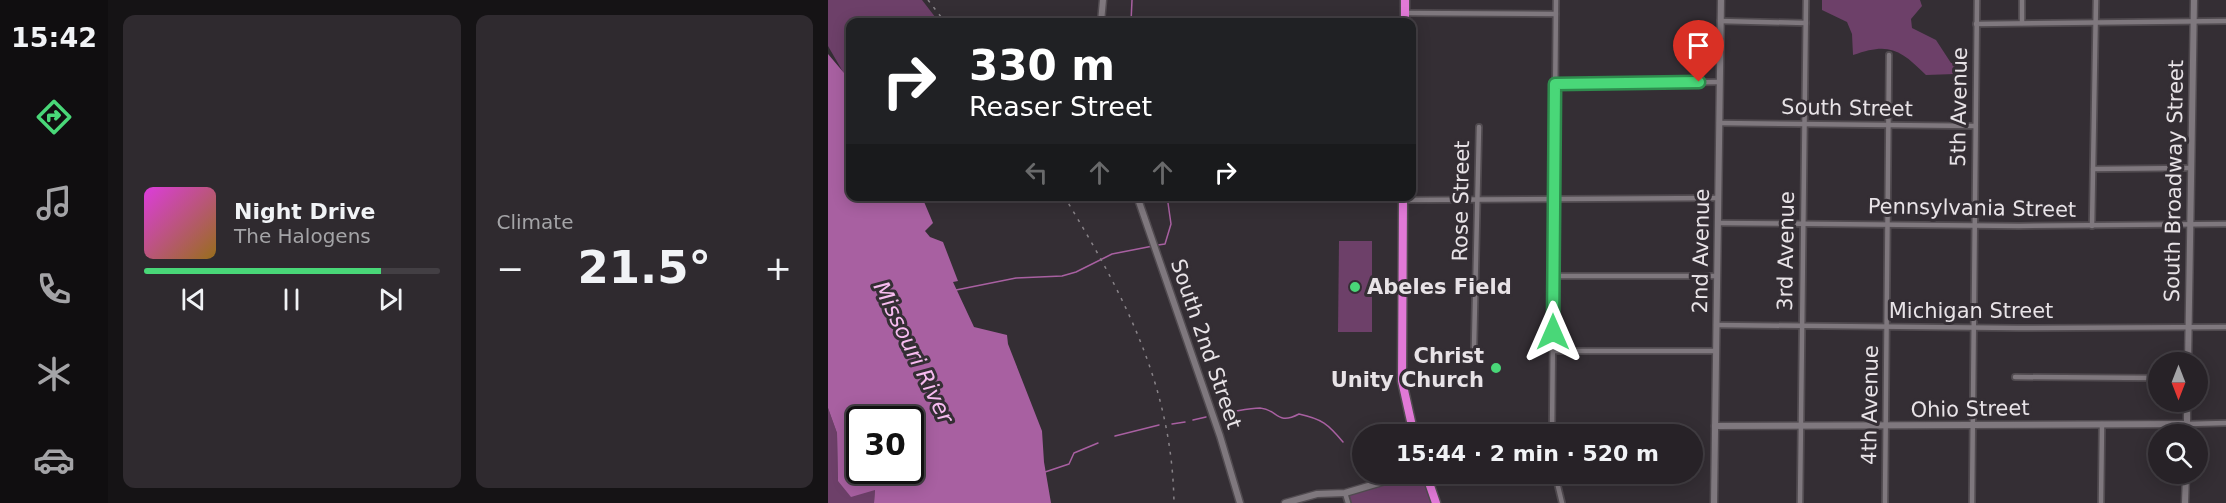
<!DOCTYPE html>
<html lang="en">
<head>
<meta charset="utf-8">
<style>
  body { margin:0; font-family:"DejaVu Sans",sans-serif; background:#2f2a2f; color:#f1f3f6; height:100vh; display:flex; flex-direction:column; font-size:22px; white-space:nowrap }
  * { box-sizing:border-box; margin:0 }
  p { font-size:20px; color:#a4a4a7 }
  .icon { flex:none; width:33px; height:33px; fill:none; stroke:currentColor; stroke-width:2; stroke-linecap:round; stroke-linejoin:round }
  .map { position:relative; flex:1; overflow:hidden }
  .side { display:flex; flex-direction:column; gap:15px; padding:15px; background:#151315; width:720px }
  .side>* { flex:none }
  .hud { position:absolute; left:18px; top:18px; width:570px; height:183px; border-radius:12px; box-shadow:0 3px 15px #0003,0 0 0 2px #433f44; background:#202124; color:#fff; overflow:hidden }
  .needle { width:39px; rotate:180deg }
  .fabs { position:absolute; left:1320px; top:352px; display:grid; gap:12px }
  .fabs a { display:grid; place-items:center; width:60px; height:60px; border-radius:50%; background:#272227; box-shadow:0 3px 15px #0003,0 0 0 2px #433f44; font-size:30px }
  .speed { position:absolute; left:18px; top:406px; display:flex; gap:12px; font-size:30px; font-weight:700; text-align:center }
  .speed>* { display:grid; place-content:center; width:78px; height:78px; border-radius:50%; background:#272227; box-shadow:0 3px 15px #0003,0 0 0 2px #433f44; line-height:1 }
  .speed .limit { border:3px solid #111; border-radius:9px; background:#fff; color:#111 }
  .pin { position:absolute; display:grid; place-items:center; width:51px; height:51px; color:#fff; margin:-62px -26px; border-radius:50% 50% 50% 0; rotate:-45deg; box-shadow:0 0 6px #0007 }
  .pin .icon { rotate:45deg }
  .me { position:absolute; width:66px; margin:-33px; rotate:0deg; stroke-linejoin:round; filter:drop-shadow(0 0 4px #0008) }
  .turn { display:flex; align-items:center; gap:21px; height:126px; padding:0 24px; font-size:27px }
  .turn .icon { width:78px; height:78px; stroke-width:2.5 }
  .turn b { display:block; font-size:42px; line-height:51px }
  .lanes { display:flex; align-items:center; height:57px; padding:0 24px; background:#0003; justify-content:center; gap:30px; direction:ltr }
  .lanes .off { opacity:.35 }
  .big { font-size:45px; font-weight:700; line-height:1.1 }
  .side .card { flex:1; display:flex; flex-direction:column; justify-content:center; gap:9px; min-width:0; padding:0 21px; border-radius:12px; background:#2f2a2f }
  .song { display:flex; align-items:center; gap:18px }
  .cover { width:72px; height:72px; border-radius:9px; background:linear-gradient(135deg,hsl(300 70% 55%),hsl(40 70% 35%)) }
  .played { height:6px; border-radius:3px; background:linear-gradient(90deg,#49d778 80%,#433f44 80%) }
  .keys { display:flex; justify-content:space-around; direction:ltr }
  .heat { display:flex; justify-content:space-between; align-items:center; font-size:33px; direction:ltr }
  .side .tiles { flex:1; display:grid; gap:15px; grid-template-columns:repeat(2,1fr) }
  .trip { position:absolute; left:524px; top:424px; width:351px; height:60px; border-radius:30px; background:#272227; box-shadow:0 3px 15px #0003,0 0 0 2px #433f44; font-weight:700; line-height:60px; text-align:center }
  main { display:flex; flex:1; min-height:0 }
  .dock { display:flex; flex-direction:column; width:108px; justify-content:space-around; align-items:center; background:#100e10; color:#a4a4a7 }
  .dock .icon { width:42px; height:42px }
  .dock .on { color:#49d778 }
  .dock b { font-size:27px; color:#f1f3f6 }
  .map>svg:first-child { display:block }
  .green { fill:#6d4069 }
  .water { fill:#a860a1; fill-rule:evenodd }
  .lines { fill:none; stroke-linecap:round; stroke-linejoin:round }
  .stream { stroke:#a860a1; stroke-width:1.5 }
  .street-casing { stroke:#514b50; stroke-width:8 }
  .secondary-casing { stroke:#514b50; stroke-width:9 }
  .highway-casing { stroke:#514b50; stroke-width:11 }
  .street { stroke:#7f787e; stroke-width:4.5 }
  .secondary { stroke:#7f787e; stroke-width:6 }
  .highway { stroke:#e179d7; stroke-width:8 }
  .rail { stroke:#888388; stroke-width:1.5; stroke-dasharray:3 6; stroke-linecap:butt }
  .route-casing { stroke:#2f8c4e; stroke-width:15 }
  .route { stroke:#49d778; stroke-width:10 }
  .poi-dot { fill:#49d778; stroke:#342e34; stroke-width:2 }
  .labels { text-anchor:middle; stroke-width:6; stroke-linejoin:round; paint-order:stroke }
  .street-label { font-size:21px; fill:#e8e3e7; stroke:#342e34 }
  .poi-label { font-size:21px; font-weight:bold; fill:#e8e3e7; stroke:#342e34; text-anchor:start }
  .water-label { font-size:22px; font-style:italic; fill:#f7bcf0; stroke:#342e34 }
</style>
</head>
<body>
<main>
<nav class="dock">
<b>15:42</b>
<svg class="icon on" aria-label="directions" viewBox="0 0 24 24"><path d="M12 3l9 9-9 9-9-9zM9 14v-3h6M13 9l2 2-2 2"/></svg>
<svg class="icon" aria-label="music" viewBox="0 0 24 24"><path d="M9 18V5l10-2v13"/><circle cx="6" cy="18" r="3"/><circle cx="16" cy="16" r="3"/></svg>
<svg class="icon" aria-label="phone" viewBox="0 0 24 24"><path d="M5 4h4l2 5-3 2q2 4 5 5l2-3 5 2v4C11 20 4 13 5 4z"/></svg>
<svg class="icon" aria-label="climate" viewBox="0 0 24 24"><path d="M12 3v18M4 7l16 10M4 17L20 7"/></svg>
<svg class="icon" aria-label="car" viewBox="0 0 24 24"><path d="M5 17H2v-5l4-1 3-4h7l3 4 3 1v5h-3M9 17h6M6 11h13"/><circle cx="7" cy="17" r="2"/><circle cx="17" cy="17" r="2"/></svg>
</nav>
<section class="side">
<div class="tiles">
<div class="card">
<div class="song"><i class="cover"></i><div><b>Night Drive</b><p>The Halogens</p></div></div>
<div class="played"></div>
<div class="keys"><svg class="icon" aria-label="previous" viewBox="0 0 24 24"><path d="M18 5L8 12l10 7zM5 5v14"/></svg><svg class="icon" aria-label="pause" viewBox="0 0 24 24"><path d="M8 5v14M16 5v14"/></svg><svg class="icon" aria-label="next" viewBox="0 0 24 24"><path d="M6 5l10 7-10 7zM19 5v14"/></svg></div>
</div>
<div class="card"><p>Climate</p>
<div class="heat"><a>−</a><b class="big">21.5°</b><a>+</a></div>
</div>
</div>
</section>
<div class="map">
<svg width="1398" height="503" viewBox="0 0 1398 503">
  <rect width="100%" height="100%" fill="#342e34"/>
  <g class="green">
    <polygon points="0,0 94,0 111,22 22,22 22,84 0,46"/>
    <path d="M994,0H1092L1094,6L1083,19L1084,28L1108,40L1123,63L1135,65L1127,74L1098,75C1072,49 1061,42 1025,55L1024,34L1019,22L994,10Z"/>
    <polygon points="511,241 544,241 544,332 510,332"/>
    <polygon points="0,408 9,433 10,481 47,490 46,503 0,503"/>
    <polygon points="581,474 598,474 608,503 520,503 517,493"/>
  </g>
  <path class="water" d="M0,54L22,80V196L94,197L105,223L97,231L102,237L115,242L130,281L125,282L146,327L179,335L180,344L214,431L216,462L223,503H46L47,490L23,497L10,481L9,433L0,408ZM32,420H82V471H32Z"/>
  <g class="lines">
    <g class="stream">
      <polyline points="303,22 304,0"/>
      <polyline points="330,245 337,244 343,224 339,196"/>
      <polyline points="128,290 188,278 234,276 248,272 284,254 325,246"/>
      <path d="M394,413C406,412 420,408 432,408C450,409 448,426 471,414C494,419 500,424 515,442"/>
      <polyline points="365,420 378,417"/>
      <polyline points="344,424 357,422"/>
      <polyline points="287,436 331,425"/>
      <polyline points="217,472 241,464 246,453 270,443"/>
    </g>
    <g class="street-casing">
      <g id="street">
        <polyline points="577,13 728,14"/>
        <polyline points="892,21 978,23"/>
        <polyline points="1194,23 1194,0"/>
        <polyline points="1148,24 1398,21"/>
        <polyline points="727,84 891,82"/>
        <polyline points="891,123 1147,126"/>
        <polyline points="1265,169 1362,168"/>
        <polyline points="574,200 890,198"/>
        <polyline points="890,223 1191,226 1398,224"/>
        <polyline points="1264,226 1268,0"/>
        <polyline points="725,276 889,276"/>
        <polyline points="888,325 1190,328 1398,327"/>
        <polyline points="646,347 651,127"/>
        <polyline points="725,351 888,351"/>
        <polyline points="1187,377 1330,378"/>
        <polyline points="1359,424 1398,423"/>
        <polyline points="724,435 728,0"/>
        <polyline points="727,474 734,503"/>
        <polyline points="517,493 520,503"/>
        <polyline points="972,503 978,0"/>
        <polyline points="1057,503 1061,55"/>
        <polyline points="1144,503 1149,0"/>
        <polyline points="1273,503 1274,424"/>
      </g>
    </g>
    <g class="secondary-casing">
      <g id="secondary">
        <polyline points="273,22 275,0"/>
        <polyline points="309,196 392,436 412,503"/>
        <polyline points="1360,363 1366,0"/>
        <polyline points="887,426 1359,424"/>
        <polyline points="1359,435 1359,402"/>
        <polyline points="457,503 489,494 517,493 581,474"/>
        <polyline points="886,503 893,0"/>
        <polyline points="1357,503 1358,474"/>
      </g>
    </g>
    <g class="highway-casing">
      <g id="highway">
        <polyline points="577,22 577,0"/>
        <polyline points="575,196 574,381 586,435"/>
        <polyline points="598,474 608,503"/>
      </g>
    </g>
    <use href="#street" class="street"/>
    <use href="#secondary" class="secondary"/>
    <use href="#highway" class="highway"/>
    <g class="rail">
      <polyline points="100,0 117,22"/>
      <path d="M236,196C296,295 344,385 346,503"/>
    </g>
  </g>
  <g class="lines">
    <g class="route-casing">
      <polyline id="route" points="725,332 727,84 871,82"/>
    </g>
    <use href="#route" class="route"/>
  </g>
  <g class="poi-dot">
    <circle cx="527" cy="287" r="6"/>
    <circle cx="668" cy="368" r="6"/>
  </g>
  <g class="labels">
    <g class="street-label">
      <text transform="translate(1131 107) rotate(-89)" y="7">5th Avenue</text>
      <text transform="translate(1019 108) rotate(1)" y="7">South Street</text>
      <text transform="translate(1346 181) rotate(-89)" y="7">South Broadway Street</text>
      <text transform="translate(633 201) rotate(-89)" y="7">Rose Street</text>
      <text transform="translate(1144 208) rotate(1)" y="7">Pennsylvania Street</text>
      <text transform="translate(873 251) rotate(-89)" y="7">2nd Avenue</text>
      <text transform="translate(958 251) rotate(-89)" y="7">3rd Avenue</text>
      <text x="1143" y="318">Michigan Street</text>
      <text transform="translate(378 344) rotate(71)" y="7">South 2nd Street</text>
      <text transform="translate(1042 405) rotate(-89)" y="7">4th Avenue</text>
      <text transform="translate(1142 409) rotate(-1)" y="7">Ohio Street</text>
    </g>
    <g class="poi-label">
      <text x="539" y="294">Abeles Field</text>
      <text x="656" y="363" text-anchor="end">Christ<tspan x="656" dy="24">Unity Church</tspan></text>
    </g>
    <g class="water-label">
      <text transform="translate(86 352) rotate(64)" y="8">Missouri River</text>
    </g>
  </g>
</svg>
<div class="fabs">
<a><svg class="needle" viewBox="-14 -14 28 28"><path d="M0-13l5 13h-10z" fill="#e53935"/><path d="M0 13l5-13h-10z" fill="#a4a4a7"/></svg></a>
<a><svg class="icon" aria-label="search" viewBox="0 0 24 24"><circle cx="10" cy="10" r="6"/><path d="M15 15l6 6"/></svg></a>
</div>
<div class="speed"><div class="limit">30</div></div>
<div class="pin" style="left:871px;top:82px;background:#d93025"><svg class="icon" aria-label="arrive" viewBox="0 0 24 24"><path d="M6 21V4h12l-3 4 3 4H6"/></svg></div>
<svg class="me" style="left:725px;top:332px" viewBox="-20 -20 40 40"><path d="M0-17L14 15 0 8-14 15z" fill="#49d778" stroke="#fff" stroke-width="4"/></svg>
<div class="trip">15:44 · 2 min · 520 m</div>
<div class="hud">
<div class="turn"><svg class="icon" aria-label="right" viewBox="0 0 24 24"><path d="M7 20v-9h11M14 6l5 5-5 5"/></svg><div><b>330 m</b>Reaser Street</div></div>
<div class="lanes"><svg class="icon off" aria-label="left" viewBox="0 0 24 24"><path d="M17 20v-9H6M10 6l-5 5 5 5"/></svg><svg class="icon off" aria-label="ahead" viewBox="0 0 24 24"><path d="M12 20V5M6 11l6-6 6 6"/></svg><svg class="icon off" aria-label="ahead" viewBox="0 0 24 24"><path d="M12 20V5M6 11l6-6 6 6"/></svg><svg class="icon" aria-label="right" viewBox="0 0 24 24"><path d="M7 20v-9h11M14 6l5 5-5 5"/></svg></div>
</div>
</div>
</main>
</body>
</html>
